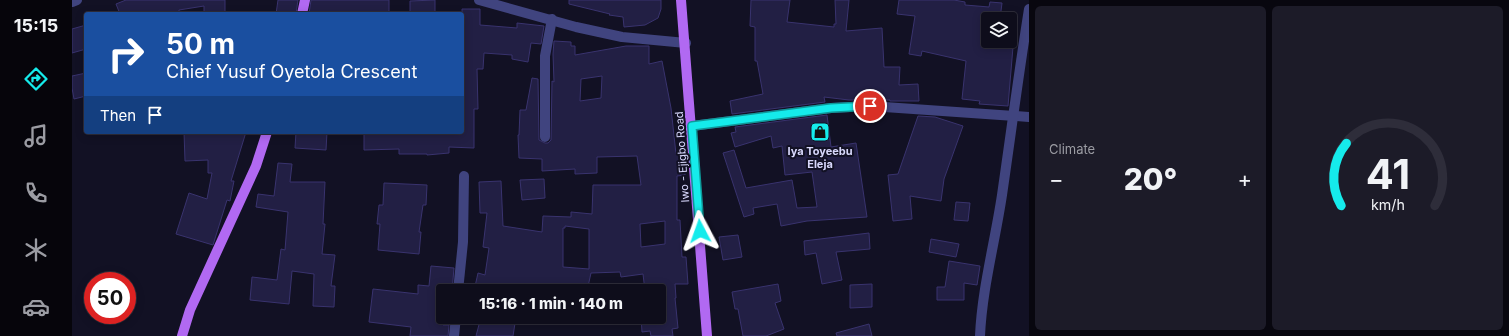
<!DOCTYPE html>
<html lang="en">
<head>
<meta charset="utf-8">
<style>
  body { margin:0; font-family:Inter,sans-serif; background:#1c1b28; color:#f1f3f6; height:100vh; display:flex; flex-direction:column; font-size:15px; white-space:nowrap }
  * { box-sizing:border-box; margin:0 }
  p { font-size:13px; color:#9b9ca3 }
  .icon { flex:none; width:22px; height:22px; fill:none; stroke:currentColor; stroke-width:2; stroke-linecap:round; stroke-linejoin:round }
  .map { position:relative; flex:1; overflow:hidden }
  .details { display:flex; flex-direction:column; gap:6px; padding:6px; background:#08070f; width:480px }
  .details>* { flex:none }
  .guide { position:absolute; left:12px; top:12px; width:380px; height:122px; border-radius:4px; box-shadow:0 2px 10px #0003,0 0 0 1px #2e2d3a; background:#1a4fa0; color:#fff; overflow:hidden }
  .fabs { position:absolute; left:909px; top:12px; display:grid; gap:8px }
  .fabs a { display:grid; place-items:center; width:36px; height:36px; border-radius:4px; background:#0e0d1b; box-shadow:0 2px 10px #0003,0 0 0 1px #2e2d3a; font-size:20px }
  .speed { position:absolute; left:12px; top:272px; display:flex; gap:8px; font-size:20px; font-weight:700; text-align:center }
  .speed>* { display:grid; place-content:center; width:52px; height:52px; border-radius:50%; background:#0e0d1b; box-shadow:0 2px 10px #0003,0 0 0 1px #2e2d3a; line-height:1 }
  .speed .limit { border:6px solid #d22; background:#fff; color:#111 }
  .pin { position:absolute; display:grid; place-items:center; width:34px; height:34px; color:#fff; margin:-17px; border:2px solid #fff; border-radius:50%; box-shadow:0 1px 4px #0007 }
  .me { position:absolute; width:44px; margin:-22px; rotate:356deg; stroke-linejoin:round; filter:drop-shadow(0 0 3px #0008) }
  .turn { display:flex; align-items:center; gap:14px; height:84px; padding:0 16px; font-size:18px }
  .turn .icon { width:52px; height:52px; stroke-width:2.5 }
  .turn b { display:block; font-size:28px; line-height:34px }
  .then { display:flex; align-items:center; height:38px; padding:0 16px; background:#0003; gap:8px; font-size:15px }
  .big { font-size:30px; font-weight:800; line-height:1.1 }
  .details .tile { flex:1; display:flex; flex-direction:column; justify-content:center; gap:6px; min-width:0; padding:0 14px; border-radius:6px; background:#1c1b28 }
  .details .dial { align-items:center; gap:0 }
  .dial svg { height:104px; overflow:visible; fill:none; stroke:#2e2d3a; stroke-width:7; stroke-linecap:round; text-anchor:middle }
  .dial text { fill:#f1f3f6; stroke:none }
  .heat { display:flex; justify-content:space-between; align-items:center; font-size:22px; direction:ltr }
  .details .tiles { flex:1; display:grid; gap:6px; grid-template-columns:repeat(2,1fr) }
  .trip { position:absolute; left:364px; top:284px; width:230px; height:40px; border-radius:4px; background:#0e0d1b; box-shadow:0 2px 10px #0003,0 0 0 1px #2e2d3a; font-weight:800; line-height:40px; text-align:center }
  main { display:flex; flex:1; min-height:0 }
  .tab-bar { display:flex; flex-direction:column; width:72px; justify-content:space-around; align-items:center; background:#06050b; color:#9b9ca3 }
  .tab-bar .icon { width:28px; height:28px }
  .tab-bar .active { color:#15ebeb }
  .tab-bar b { font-size:18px; color:#f1f3f6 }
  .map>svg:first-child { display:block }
  .building { fill:#221f44; stroke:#39336e; fill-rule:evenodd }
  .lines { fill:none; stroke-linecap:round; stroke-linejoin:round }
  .minor { stroke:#40447f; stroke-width:10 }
  .major { stroke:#b169f2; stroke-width:10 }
  .route-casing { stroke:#0e9999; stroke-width:10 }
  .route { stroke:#15ebeb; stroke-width:7 }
  .labels { text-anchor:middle; stroke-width:4; stroke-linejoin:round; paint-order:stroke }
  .poi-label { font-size:11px; font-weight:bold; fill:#d8d8fc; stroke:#121124 }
  .street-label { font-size:11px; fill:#d8d8fc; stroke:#121124 }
</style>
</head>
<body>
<main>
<nav class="tab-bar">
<b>15:15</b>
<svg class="icon active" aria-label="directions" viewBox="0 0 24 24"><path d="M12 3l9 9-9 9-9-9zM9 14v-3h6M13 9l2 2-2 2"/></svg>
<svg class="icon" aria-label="music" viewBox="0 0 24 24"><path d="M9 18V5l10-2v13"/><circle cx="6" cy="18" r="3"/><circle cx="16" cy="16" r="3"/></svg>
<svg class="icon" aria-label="phone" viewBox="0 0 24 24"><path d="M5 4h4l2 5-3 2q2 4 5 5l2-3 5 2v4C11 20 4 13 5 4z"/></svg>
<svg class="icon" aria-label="climate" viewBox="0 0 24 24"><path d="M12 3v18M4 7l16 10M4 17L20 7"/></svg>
<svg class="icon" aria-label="car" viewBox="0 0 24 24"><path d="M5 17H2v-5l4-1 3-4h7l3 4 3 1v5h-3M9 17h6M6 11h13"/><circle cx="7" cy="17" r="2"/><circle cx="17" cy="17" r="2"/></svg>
</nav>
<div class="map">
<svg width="957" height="336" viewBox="0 0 957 336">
  <rect width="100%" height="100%" fill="#121124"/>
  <g class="building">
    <polygon points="54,0 153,0 153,14 132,14 132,6 107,10 107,14 48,14 44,4"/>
    <polygon points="206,0 226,0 224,14 204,14"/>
    <polygon points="239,0 317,0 317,14 237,14"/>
    <polygon points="363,0 363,14 338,14 338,1"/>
    <polygon points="497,0 589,0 589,9 586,18 573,25 552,27 551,17 537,15 538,14 497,4"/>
    <polygon points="679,0 718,0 715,22 762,27 762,24 764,24 763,0 777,0 774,31 810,28 812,67 828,67 827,85 846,84 847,101 818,101 818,100 777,100 752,97 753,102 660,114 658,101 691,94 685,61 683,61 683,27 678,26"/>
    <polygon points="827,0 882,0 893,2 893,5 917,7 918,2 930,3 928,19 916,19 916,46 941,47 936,106 907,104 908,101 890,99 894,61 850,51 849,56 837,54 843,16 825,14"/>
    <polygon points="390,9 408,9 408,25 445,28 445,23 472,26 469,44 459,43 456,62 440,59 440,55 412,53 411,69 405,69 406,109 402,109 402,148 377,147 377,153 355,155 355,154 327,154 327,149 292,150 292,134 390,132 390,119 392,119"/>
    <polygon points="14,25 14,49 0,53 0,29"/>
    <path d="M482,41L499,42V46H503V55L554,46H577V64L590,61L599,108L604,154H612L613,175L605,176V220H608L610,257H614L616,284H603L604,298H603L606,328L600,329L601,336H579L578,331L570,332L569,317H587V291H573L571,274L549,277L548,272L519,273L515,291H402L406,273L413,275L417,248L411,247L415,213H408L407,182L429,181L431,226L470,232L471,216L499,217V212L520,214L521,185H569L565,156L525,157V173L503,174V169L470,171V159L447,158L446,135H447L448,110H454L460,78L466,79L467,140L473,143H476L479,140L480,81L482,82L481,54ZM530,76L529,98L508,101L509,79ZM593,221V244L569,247L568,224ZM493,226L517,229V269L491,267V228H493Z"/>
    <polygon points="14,73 14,96 2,99 0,88 0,76"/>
    <polygon points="755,115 759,147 784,143 795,217 735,221 709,226 705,204 681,208 682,214 672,217 651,153 662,150 674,188 720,180 725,208 745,207 740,172 713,175 710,146 701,148 699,136 663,147 659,133 664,132 663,127"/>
    <polygon points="846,116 863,117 891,126 872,179 869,201 838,196 840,219 821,221 816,175 826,174"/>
    <polygon points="112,132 174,132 159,181 162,181 158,201 155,200 141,245 104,234 117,193 135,199 140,173 136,173 136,160 113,161"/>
    <polygon points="224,132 255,132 254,150 223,148"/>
    <polygon points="206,163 220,164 218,182 253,182 251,224 253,224 250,254 263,255 259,286 263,286 262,307 241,306 242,274 220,271 217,304 178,300 180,277 205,280 209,249 213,250 216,212 184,207 186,194 202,196"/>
    <polygon points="472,179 473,198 450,200 448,180"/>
    <polygon points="312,183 355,185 354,205 351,205 347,232 349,232 347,254 306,250 308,224 305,224 307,205 311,205"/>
    <polygon points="884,202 898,203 896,221 882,220"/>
    <polygon points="797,233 798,249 764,252 770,280 750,284 744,253 733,255 732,241"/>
    <polygon points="666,235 670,257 651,260 647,237"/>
    <polygon points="859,239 887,244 884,257 857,252"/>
    <polygon points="877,261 908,266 905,285 892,283 892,300 865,300 865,287 873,287"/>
    <polygon points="359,266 382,268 380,291 371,291 371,325 377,325 376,336 338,336 339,327 297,322 301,289 346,294 346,285 357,286"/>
    <polygon points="706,284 709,301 703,303 712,329 694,336 671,336 666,309 663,309 660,292"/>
    <polygon points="800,284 800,307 778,308 778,285"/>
    <polygon points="409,317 444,317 441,336 404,336"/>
    <polygon points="797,324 800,336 765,336 764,333"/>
  </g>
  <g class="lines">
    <g class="minor">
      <polyline points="407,0 504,27 550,37 614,43"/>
      <polyline points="0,2 5,0"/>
      <polyline points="620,126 759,108 798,106 957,117"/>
      <polyline points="473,137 473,56 480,19"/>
      <polyline points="386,291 391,242 392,176"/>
      <polyline points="382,336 384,317"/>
      <path d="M908,336C910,289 923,242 930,195C939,133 947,71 957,9"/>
    </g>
    <g class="major">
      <polyline points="609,0 635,336"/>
      <polyline points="230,14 233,0"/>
      <polyline points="110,336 118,310 184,166 195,132"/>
    </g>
  </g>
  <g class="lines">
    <g class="route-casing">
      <polyline id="route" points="628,231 620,126 759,108 798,106"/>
    </g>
    <use href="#route" class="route"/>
  </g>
  <defs>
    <g id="shop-square" transform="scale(1)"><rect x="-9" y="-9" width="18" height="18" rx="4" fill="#15ebeb" stroke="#121124"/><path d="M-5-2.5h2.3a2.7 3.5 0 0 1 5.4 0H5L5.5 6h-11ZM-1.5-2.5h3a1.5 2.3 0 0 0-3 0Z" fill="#111"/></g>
  </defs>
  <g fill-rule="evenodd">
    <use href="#shop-square" x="748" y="132"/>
  </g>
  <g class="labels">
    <g class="poi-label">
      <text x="748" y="155">Iya Toyeebu<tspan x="748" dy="13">Eleja</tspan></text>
    </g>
    <g class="street-label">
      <text transform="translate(610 157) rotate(-94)" y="4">Iwo - Ejigbo Road</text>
    </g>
  </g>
</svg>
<div class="fabs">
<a><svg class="icon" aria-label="layers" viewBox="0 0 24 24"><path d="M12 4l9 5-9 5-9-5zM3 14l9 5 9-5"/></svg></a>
</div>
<div class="speed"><div class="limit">50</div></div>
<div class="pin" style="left:798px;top:106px;background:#d93025"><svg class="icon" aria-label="arrive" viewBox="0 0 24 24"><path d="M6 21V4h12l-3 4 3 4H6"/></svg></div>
<svg class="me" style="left:628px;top:231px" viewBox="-20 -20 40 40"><path d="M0-17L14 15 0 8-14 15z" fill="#15ebeb" stroke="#fff" stroke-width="4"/></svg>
<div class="trip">15:16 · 1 min · 140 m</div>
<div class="guide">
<div class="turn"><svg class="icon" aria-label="right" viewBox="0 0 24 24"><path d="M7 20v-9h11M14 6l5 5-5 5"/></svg><div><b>50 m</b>Chief Yusuf Oyetola Crescent</div></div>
<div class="then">Then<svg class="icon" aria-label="arrive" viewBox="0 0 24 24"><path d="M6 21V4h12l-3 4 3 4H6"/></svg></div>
</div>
</div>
<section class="details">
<div class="tiles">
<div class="tile"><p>Climate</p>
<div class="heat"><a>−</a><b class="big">20°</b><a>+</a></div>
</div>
<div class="tile dial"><svg viewBox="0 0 100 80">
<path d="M14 69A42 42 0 1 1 86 69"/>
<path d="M14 69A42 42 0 0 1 18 21" stroke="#15ebeb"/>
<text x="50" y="56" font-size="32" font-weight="700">41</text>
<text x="50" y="72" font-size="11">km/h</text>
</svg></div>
</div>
</section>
</main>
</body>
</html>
